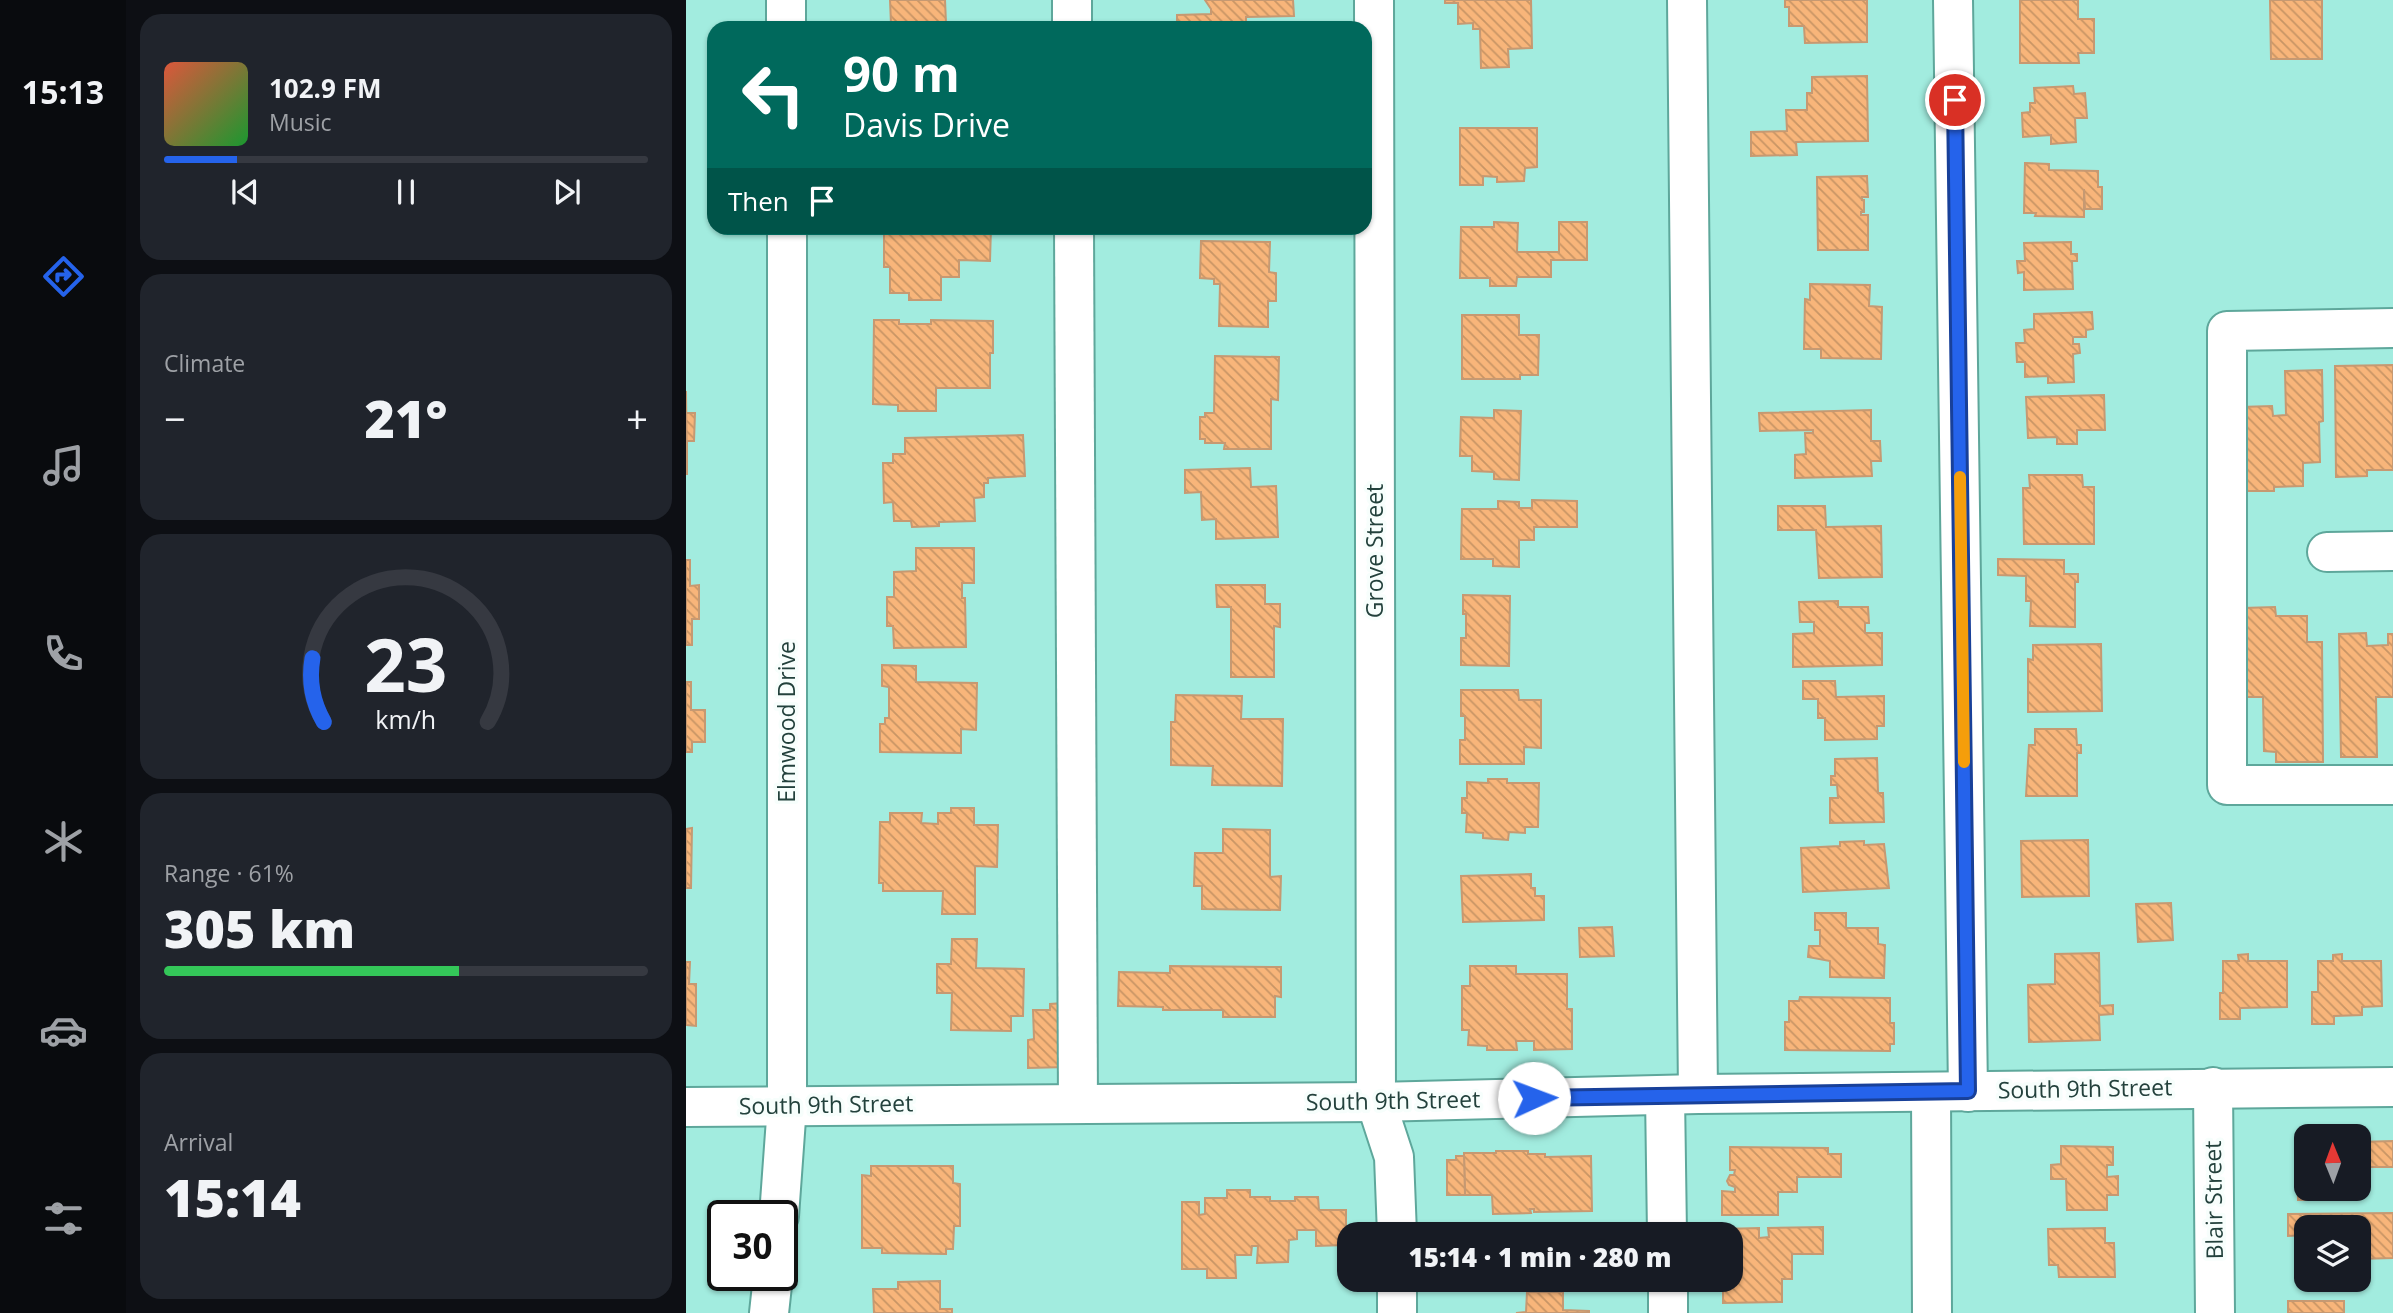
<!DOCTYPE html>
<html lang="en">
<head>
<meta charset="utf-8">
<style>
  body { margin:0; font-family:"Open Sans",sans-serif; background:#20242c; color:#f1f3f6; height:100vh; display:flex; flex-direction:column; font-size:26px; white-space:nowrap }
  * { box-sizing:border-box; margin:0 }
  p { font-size:23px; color:#9ea1a6 }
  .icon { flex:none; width:38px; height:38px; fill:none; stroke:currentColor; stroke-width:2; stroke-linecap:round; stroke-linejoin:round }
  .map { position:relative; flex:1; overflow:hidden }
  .side { display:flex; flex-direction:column; gap:14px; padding:14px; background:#0d0f14; width:560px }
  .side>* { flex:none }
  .banner { position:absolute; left:21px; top:21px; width:665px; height:214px; border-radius:21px; box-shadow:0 2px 5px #0004; background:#00695c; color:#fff; overflow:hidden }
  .needle { width:46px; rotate:359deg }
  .controls { position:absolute; left:1608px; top:1124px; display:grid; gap:14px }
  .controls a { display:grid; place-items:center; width:77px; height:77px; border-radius:14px; background:#171b24; box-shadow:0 2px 5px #0004; font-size:35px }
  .speed { position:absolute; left:21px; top:1200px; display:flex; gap:14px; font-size:35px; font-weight:700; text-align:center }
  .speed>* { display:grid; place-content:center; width:91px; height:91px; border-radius:50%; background:#171b24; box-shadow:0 2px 5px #0004; line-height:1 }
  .speed .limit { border:4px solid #111; border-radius:10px; background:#fff; color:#111 }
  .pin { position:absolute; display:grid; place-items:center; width:60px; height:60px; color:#fff; margin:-30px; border:4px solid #fff; border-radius:50%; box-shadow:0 2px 7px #0007 }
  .me { position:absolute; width:77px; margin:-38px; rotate:88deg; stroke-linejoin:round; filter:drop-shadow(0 0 5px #0008) }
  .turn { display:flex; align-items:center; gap:24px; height:147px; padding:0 21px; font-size:32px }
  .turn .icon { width:91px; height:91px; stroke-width:2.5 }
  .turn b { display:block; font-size:49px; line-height:60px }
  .then { display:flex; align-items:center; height:66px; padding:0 21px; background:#0003; gap:14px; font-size:26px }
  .big { font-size:52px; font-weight:800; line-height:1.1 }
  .side .widget { flex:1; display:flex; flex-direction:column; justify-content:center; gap:10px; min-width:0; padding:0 24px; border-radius:21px; background:#20242c }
  .side .dial { align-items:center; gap:0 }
  .dial svg { height:182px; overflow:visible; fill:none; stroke:#363941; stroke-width:7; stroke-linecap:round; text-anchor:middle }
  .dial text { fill:#f1f3f6; stroke:none }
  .song { display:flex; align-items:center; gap:21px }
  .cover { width:84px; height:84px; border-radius:10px; background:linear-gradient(135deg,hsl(10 70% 55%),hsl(130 70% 35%)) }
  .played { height:7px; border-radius:4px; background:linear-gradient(90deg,#2563eb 15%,#363941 15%) }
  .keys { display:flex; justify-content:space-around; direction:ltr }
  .heat { display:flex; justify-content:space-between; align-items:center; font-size:38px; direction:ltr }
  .charge { height:10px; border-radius:5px; background:linear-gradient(90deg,#34c759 61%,#363941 0) }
  .trip { position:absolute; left:651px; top:1222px; width:406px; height:70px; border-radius:21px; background:#171b24; box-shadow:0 2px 5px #0004; font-weight:800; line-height:70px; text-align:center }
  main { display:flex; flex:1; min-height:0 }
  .tab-bar { display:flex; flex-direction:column; width:126px; justify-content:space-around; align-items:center; background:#090b0e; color:#9ea1a6 }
  .tab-bar .icon { width:49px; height:49px }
  .tab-bar .selected { color:#2563eb }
  .tab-bar b { font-size:32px; color:#f1f3f6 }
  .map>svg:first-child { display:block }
  .building { fill:url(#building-back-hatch); stroke:#c69972; stroke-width:2 }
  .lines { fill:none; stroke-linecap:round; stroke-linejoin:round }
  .minor-casing { stroke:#5ea79b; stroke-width:42 }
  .minor { stroke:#fff; stroke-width:38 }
  .route-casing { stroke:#184099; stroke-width:18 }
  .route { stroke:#2563eb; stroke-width:12 }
  .slow { stroke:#f59e0b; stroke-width:12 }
  .labels { text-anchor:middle; stroke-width:7; stroke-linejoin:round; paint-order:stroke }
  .street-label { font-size:23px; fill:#23413c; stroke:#f7fefc }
</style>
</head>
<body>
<main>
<nav class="tab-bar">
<b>15:13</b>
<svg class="icon selected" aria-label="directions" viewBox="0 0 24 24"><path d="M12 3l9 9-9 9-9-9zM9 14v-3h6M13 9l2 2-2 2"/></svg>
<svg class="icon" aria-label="music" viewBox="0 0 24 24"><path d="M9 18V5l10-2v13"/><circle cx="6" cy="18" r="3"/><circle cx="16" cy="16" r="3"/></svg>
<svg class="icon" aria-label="phone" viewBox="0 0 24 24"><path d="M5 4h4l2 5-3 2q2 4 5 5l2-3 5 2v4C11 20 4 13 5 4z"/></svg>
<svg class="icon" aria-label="climate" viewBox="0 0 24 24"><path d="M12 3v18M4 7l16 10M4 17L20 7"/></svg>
<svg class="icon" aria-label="car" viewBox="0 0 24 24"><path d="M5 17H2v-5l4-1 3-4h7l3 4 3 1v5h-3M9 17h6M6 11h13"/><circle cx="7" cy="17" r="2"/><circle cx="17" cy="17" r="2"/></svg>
<svg class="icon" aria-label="filters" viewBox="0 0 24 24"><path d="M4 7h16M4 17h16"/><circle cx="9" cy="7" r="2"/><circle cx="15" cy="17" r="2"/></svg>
</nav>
<section class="side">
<div class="widget">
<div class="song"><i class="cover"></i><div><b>102.9 FM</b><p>Music</p></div></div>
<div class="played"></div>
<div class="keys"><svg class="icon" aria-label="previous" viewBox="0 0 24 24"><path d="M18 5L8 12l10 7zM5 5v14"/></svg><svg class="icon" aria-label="pause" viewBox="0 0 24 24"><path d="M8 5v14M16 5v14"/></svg><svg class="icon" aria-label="next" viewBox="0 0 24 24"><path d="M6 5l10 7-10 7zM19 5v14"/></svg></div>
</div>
<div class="widget"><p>Climate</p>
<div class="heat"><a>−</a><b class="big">21°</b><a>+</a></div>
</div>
<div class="widget dial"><svg viewBox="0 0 100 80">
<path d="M14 69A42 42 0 1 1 86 69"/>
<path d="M14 69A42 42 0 0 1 9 41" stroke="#2563eb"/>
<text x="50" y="56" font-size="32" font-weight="700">23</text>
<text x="50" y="72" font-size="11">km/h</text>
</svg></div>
<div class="widget"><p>Range · 61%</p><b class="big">305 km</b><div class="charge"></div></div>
<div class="widget"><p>Arrival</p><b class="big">15:14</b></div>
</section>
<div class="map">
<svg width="1707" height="1313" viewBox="0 0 1707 1313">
  <defs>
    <pattern id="building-back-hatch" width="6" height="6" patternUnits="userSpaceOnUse" patternTransform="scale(1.75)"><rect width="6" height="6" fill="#f8b57a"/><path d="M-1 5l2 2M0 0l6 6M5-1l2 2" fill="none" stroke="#c89565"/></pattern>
  </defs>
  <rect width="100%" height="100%" fill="#a2ecdf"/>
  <g class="building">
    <polygon points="204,0 259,0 260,23 205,24"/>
    <polygon points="519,0 607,0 608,16 560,17 560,28 491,28 491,15 525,14 525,9"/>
    <polygon points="759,0 845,0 846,48 822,49 823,67 795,68 794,29 787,29 787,23 772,24 772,3 759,3"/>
    <polygon points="1099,0 1181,0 1181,42 1119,43 1118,26 1103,26 1103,7 1099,7"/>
    <polygon points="1334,0 1392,0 1392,19 1408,19 1408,53 1392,53 1393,63 1334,63"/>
    <polygon points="1584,0 1636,0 1636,59 1585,59"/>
    <polygon points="1181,76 1182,141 1110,142 1111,155 1065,156 1065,132 1101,131 1100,110 1121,110 1121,93 1126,93 1126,77"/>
    <polygon points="1387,86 1388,94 1399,93 1401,118 1389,118 1390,142 1365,144 1365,135 1337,137 1336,113 1344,112 1344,103 1349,103 1348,88"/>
    <polygon points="774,128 851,128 851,167 839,168 838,181 811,182 811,177 797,176 797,185 774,185"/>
    <polygon points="1339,163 1363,164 1363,170 1412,171 1412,187 1416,187 1416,209 1399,209 1398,189 1398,217 1349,216 1350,213 1338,213"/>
    <polygon points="1181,176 1182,197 1176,197 1176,200 1178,200 1178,212 1175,212 1175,215 1182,215 1182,250 1132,250 1131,177"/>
    <polygon points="808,222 832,223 831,252 873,252 873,222 901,222 901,260 865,260 865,277 831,277 830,286 804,286 804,278 774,278 775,227 808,227"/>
    <polygon points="198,228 305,228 304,261 273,260 273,277 255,277 255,300 223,300 223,293 204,293 204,267 198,267"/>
    <polygon points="515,241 584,242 583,272 590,273 590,301 582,301 582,327 533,326 534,284 528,284 528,279 514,278"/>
    <polygon points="1385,242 1385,254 1391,254 1391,261 1386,261 1387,289 1338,290 1338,272 1332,273 1331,261 1339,261 1338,243"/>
    <polygon points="1124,284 1184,285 1183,306 1196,307 1195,359 1135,358 1135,349 1118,349 1119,299 1124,300"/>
    <polygon points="1406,312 1407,329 1400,330 1400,337 1387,337 1387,344 1393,344 1394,353 1387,354 1388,382 1362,383 1362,376 1339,377 1339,362 1331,362 1330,343 1339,343 1338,330 1348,329 1348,314"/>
    <polygon points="776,315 833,315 833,335 853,335 852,375 834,375 834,379 776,379"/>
    <polygon points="188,320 213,320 213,324 245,324 245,320 307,321 307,353 304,353 304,388 250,388 250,411 212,411 212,405 187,404"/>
    <polygon points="529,356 593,357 592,400 585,399 585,449 538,449 539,443 519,443 519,439 514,439 514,417 519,417 519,413 528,413"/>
    <polygon points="1707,365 1707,470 1681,470 1681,476 1650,477 1649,366"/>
    <polygon points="1636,370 1637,421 1633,422 1634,462 1617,463 1617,486 1588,487 1588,491 1556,491 1554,407 1586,406 1587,416 1600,415 1599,371"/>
    <polygon points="0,391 0,413 9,413 8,441 1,441 1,475"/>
    <polygon points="1418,395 1419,430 1391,430 1391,444 1371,444 1371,437 1342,438 1340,397"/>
    <polygon points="808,410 835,411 833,480 808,479 808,472 786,471 786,456 774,456 775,417 808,418"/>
    <polygon points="1185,410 1185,441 1194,441 1195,461 1185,461 1186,476 1109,478 1109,455 1120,454 1119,433 1127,433 1127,430 1074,431 1073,413"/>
    <polygon points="337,435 339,476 302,478 302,483 298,483 298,497 288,498 289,521 253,522 253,526 226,527 225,521 208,521 207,502 198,503 197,463 207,463 207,454 219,454 219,438"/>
    <polygon points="564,468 565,487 590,486 592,537 530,539 530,519 516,520 515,492 499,493 499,470"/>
    <polygon points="1343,475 1396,475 1397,487 1408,487 1408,544 1338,544 1337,488 1344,488"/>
    <polygon points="846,500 891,501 891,527 848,527 848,540 833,540 833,567 807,566 807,559 775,559 776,509 812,509 812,501 833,502 833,508 846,508"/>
    <polygon points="1092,506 1139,506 1140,527 1195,526 1196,577 1133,578 1130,530 1092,530"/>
    <polygon points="230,548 288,548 288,583 276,583 276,598 279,598 280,647 208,648 207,626 201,626 201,597 208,597 208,572 230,571"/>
    <polygon points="1312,559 1378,560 1378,574 1392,574 1392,582 1389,582 1389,627 1344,626 1345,601 1340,601 1340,576 1312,575"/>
    <polygon points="0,560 4,560 4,586 13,585 13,619 6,619 6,645 0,645"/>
    <polygon points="530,585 579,585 579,604 594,604 594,627 588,626 588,677 545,677 545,607 531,607"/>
    <polygon points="777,595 824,596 823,666 775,665 775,638 780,638 780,614 777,614"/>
    <polygon points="1152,601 1152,607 1182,607 1183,623 1179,623 1179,633 1196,633 1196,665 1107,667 1107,634 1128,633 1128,622 1114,622 1113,602"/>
    <polygon points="1589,607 1590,616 1621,616 1621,642 1636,642 1637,762 1590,762 1590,752 1578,751 1577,697 1557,697 1557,608"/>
    <polygon points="1680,633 1681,646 1702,645 1702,634 1707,634 1707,697 1690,697 1691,757 1655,757 1653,634"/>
    <polygon points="1415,644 1416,711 1342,712 1342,659 1347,660 1347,645"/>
    <polygon points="196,665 230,666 230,682 291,683 290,730 275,729 275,753 194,752 194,724 199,724 199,718 203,718 203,687 196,686"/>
    <polygon points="1117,681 1149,681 1150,697 1198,696 1198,726 1191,726 1191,739 1139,740 1139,718 1132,718 1132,699 1117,699"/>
    <polygon points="0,682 5,682 5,710 19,710 19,742 6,742 6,752 0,752"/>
    <polygon points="775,690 832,690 833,700 855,700 855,748 838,747 838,764 774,764 774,740 779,740 779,716 775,716"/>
    <polygon points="490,695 556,696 555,719 597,719 596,786 526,785 527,766 485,765 485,722 489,722"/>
    <polygon points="1349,729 1390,729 1391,745 1395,745 1395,753 1391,753 1391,796 1340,796 1343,745 1349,745"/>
    <polygon points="1191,758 1192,793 1197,793 1198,822 1144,823 1144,798 1152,798 1151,785 1145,785 1145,776 1149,776 1149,759"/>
    <polygon points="802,779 821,779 821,783 853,783 852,827 839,827 839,833 823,832 822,840 797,838 797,833 780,832 781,813 776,813 776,798 781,798 781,782 802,783"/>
    <polygon points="265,808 288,808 288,825 312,825 311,867 289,866 289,914 256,914 257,891 197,891 197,883 193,883 194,822 204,822 204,813 236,813 235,823 252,824 252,813 265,813"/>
    <polygon points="6,828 5,888 0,888 0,829"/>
    <polygon points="537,829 584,830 584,877 595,876 594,910 516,909 516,886 508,886 509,853 537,853"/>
    <polygon points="1402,840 1403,896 1336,897 1335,841"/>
    <polygon points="1178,841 1178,845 1198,844 1203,888 1117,892 1115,848 1154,846 1154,842"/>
    <polygon points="845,874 845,888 849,888 849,896 858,896 858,920 777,922 775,876"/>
    <polygon points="1485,903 1487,940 1452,942 1450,904"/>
    <polygon points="1129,913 1160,913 1160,928 1192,928 1192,944 1199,945 1198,978 1144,977 1144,961 1122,957 1123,946 1134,946 1134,930 1129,930"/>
    <polygon points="926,927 928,956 894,957 893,928"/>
    <polygon points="266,939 291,939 290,968 338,969 337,1016 325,1016 325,1031 265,1030 266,993 251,993 251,964 265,964"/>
    <polygon points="1413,953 1414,1006 1427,1005 1427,1014 1413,1015 1414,1040 1343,1042 1342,985 1369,984 1369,954"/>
    <polygon points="1562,954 1562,961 1601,961 1601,1007 1554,1008 1554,1019 1534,1019 1534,993 1537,993 1537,961 1553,961 1552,955"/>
    <polygon points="1656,954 1656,961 1695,961 1696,1006 1676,1007 1676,1015 1648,1016 1648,1024 1626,1024 1626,992 1632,992 1632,961 1647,961 1647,955"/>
    <polygon points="0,962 4,962 3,984 10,984 10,1026 0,1025"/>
    <polygon points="484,966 595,967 595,997 589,996 589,1017 537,1017 537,1010 477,1010 477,1007 432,1006 433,972 484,973"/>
    <polygon points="784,966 830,966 830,974 881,974 881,1009 886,1009 886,1049 848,1050 848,1041 830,1041 831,1050 801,1050 801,1046 782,1045 783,1030 776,1030 776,986 784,986"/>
    <polygon points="1114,997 1204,998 1204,1023 1208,1023 1208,1044 1204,1044 1204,1051 1099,1050 1099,1022 1103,1022 1103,1001 1113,1001"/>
    <polygon points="377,1003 381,1067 342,1068 342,1040 348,1039 347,1010 364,1010 364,1004"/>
    <polygon points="1707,1141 1707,1167 1673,1167 1673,1142"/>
    <polygon points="1375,1146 1427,1147 1427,1165 1421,1165 1421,1177 1432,1176 1432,1195 1421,1195 1421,1210 1381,1210 1380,1179 1365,1179 1365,1165 1375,1164"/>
    <polygon points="1044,1147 1142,1148 1142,1154 1155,1154 1155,1177 1111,1177 1111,1192 1092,1192 1092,1215 1036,1215 1036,1191 1049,1192 1049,1187 1043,1185 1041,1181 1044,1175 1048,1175 1049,1170 1044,1170"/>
    <polygon points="1611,1148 1620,1148 1620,1188 1673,1188 1675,1177 1675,1199 1612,1200"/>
    <polygon points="810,1151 842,1151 842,1154 859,1154 859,1157 905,1156 906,1211 848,1212 848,1209 844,1209 845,1213 807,1214 806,1195 779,1195 778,1153 810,1153"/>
    <polygon points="770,1156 778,1156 779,1195 761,1195 761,1160 770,1160"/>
    <polygon points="185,1166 267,1166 267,1183 274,1184 274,1226 268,1226 267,1249 260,1249 260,1254 196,1253 196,1248 176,1248 176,1175 185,1176"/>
    <polygon points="541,1190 564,1190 564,1197 584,1197 584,1201 609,1201 609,1197 632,1197 633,1210 660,1210 660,1245 630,1246 630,1230 611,1230 611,1239 603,1240 602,1262 571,1263 572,1246 566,1246 565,1255 549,1255 550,1278 521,1278 521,1269 496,1269 496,1202 513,1202 513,1215 519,1214 519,1198 541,1198"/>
    <polygon points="1707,1213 1707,1258 1673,1259 1673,1227 1620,1227 1620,1235 1602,1236 1602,1214"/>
    <polygon points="1137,1227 1137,1254 1106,1254 1106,1279 1096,1279 1096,1302 1037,1303 1037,1279 1045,1279 1046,1247 1045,1234 1036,1234 1036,1229 1073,1228 1073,1238 1083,1237 1082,1228"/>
    <polygon points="1419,1228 1419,1243 1428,1243 1429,1277 1373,1277 1372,1265 1363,1265 1362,1229"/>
    <polygon points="1614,1257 1620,1257 1620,1279 1646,1279 1614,1279"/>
    <polygon points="254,1281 254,1309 266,1309 266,1313 188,1313 187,1289 212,1289 212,1282"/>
    <polygon points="841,1292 877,1292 877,1310 903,1311 903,1313 830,1313 840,1312"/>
    <rect x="1602" y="1301" width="56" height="12"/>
  </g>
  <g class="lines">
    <g class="minor-casing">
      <g id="minor">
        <polyline points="100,0 100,28"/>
        <polyline points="386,0 386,28"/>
        <polyline points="688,0 690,1102 708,1157 711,1234"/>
        <polyline points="1001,0 1012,1094"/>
        <polyline points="1267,0 1282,1092"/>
        <polyline points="388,228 392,1104"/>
        <polyline points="1707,328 1541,331 1541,785 1707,785"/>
        <polyline points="1641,552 1707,551"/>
        <polyline points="1527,1087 1529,1313"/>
        <polyline points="1245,1092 1246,1313"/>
        <polyline points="979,1095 981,1234"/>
        <polyline points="0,1107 690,1102 1012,1094 1707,1087"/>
        <polyline points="93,1216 101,1105 101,228"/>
        <polyline points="711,1279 711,1313"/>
        <polyline points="982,1279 982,1313"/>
        <polyline points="83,1313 87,1276"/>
      </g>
    </g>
    <use href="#minor" class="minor"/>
  </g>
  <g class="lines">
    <g class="route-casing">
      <polyline id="route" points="848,1098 1282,1091 1269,100"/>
    </g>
    <use href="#route" class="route"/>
    <polyline class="slow" points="1274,477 1278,762"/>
  </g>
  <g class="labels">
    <g class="street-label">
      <text transform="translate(689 551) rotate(-90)" y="8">Grove Street</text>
      <text transform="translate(101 722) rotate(-90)" y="8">Elmwood Drive</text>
      <text transform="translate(1399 1089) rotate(-1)" y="8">South 9th Street</text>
      <text transform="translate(707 1101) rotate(-1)" y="8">South 9th Street</text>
      <text transform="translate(140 1105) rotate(-1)" y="8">South 9th Street</text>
      <text transform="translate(1528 1200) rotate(-91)" y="8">Blair Street</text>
    </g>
  </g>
</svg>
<div class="controls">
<a><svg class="needle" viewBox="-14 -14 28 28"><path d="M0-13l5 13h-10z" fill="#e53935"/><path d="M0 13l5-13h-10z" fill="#9ea1a6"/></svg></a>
<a><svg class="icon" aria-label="layers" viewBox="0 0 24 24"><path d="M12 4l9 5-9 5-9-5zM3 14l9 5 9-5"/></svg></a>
</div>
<div class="speed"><div class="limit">30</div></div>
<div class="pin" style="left:1269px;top:100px;background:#d93025"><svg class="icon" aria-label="arrive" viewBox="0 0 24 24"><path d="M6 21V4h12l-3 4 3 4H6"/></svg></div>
<svg class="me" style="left:848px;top:1098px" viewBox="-20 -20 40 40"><circle r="19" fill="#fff"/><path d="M0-13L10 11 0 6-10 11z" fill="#2563eb"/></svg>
<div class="trip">15:14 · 1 min · 280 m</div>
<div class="banner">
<div class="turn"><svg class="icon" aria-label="left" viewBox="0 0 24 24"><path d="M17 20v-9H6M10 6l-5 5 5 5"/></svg><div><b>90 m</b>Davis Drive</div></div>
<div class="then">Then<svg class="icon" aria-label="arrive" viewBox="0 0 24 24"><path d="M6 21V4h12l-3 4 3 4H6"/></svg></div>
</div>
</div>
</main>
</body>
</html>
